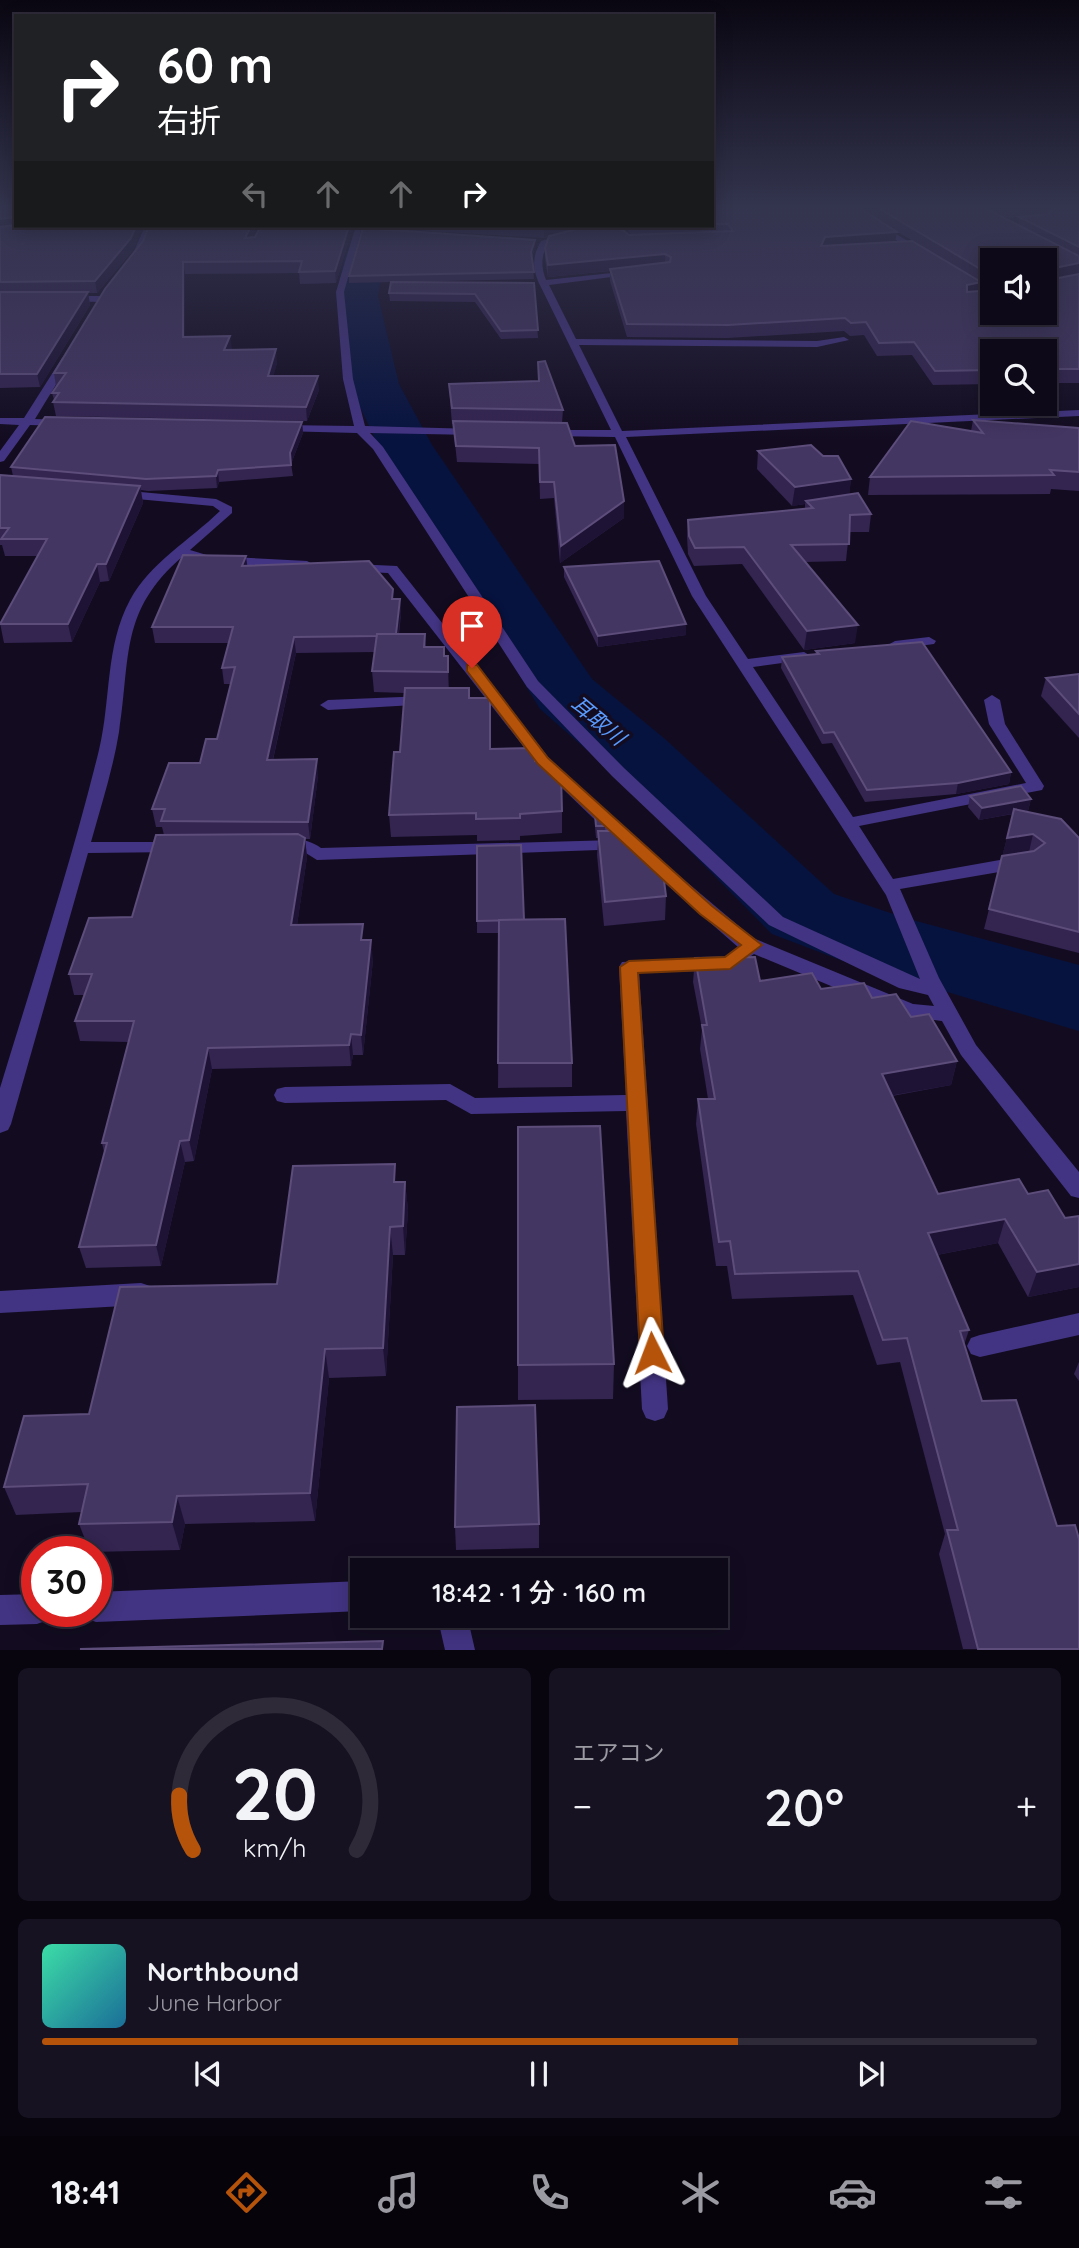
<!DOCTYPE html>
<html lang="ja">
<head>
<meta charset="utf-8">
<style>
  body { margin:0; font-family:Quicksand,"Noto Sans JP",sans-serif; background:#171222; color:#f1f3f6; height:100vh; display:flex; flex-direction:column; font-size:26px; white-space:nowrap }
  * { box-sizing:border-box; margin:0 }
  p { font-size:23px; color:#9b9aa2 }
  .icon { flex:none; width:38px; height:38px; fill:none; stroke:currentColor; stroke-width:2; stroke-linecap:round; stroke-linejoin:round }
  .map { position:relative; height:1650px; overflow:hidden }
  .panel { display:flex; flex-direction:column; gap:18px; padding:18px; background:#08050e; flex:1 }
  .panel>* { flex:none }
  .banner { position:absolute; left:14px; top:14px; width:700px; height:214px; border-radius:0px; box-shadow:0 4px 18px #0003,0 0 0 2px #2e2a38; background:#202124; color:#fff; overflow:hidden }
  .fabs { position:absolute; left:980px; top:248px; display:grid; gap:14px }
  .fabs a { display:grid; place-items:center; width:77px; height:77px; border-radius:0px; background:#0e0919; box-shadow:0 4px 18px #0003,0 0 0 2px #2e2a38; font-size:35px }
  .speed { position:absolute; left:21px; top:1536px; display:flex; gap:14px; font-size:35px; font-weight:700; text-align:center }
  .speed>* { display:grid; place-content:center; width:91px; height:91px; border-radius:50%; background:#0e0919; box-shadow:0 4px 18px #0003,0 0 0 2px #2e2a38; line-height:1 }
  .speed .limit { border:10px solid #d22; background:#fff; color:#111 }
  .pin { position:absolute; display:grid; place-items:center; width:60px; height:60px; color:#fff; margin:-72px -30px; border-radius:50% 50% 50% 0; rotate:-45deg; box-shadow:0 0 7px #0007 }
  .pin .icon { rotate:45deg }
  .me { position:absolute; width:77px; margin:-38px; rotate:357deg; stroke-linejoin:round; filter:drop-shadow(0 0 5px #0008) }
  .turn { display:flex; align-items:center; gap:24px; height:147px; padding:0 28px; font-size:32px }
  .turn .icon { width:91px; height:91px; stroke-width:2.5 }
  .turn b { display:block; font-size:49px; line-height:60px }
  .lanes { display:flex; align-items:center; height:66px; padding:0 28px; background:#0003; justify-content:center; gap:35px; direction:ltr }
  .lanes .off { opacity:.35 }
  .big { font-size:52px; font-weight:600; line-height:1.1 }
  .panel .tile { flex:1; display:flex; flex-direction:column; justify-content:center; gap:10px; min-width:0; padding:0 24px; border-radius:10px; background:#171222 }
  .panel .dial { align-items:center; gap:0 }
  .dial svg { height:182px; overflow:visible; fill:none; stroke:#2e2a38; stroke-width:7; stroke-linecap:round; text-anchor:middle }
  .dial text { fill:#f1f3f6; stroke:none }
  .song { display:flex; align-items:center; gap:21px }
  .cover { width:84px; height:84px; border-radius:10px; background:linear-gradient(135deg,hsl(160 70% 55%),hsl(200 70% 35%)) }
  .played { height:7px; border-radius:4px; background:linear-gradient(90deg,#b45309 70%,#2e2a38 70%) }
  .keys { display:flex; justify-content:space-around; direction:ltr }
  .heat { display:flex; justify-content:space-between; align-items:center; font-size:38px; direction:ltr }
  .panel .tiles { flex:1; display:grid; gap:18px; grid-template-columns:1fr 1fr }
  .tile:last-child { grid-column:span 2 }
  .trip { position:absolute; left:350px; top:1558px; width:378px; height:70px; border-radius:0px; background:#0e0919; box-shadow:0 4px 18px #0003,0 0 0 2px #2e2a38; font-weight:600; line-height:70px; text-align:center }
  .dock { display:flex; height:112px; justify-content:space-around; align-items:center; background:#06040a; color:#9b9aa2 }
  .dock .icon { width:49px; height:49px }
  .dock .current { color:#b45309 }
  .dock b { font-size:32px; color:#f1f3f6 }
  .map>svg:first-child { display:block }
  .lines { fill:none; stroke-linecap:round; stroke-linejoin:round }
  .river { fill:#07133f; fill-rule:evenodd }
  .minor { fill:#433483; fill-rule:evenodd }
  .wall { fill:#332450; fill-rule:evenodd }
  .shaded-wall { fill:#1e1335 }
  .building { fill:#443663; stroke:#5c4d7b; stroke-width:2 }
  .route { fill:#b45309; stroke:#753606; stroke-width:2 }
  .labels { text-anchor:middle; stroke-width:7; stroke-linejoin:round; paint-order:stroke }
  .water-label { font-size:21px; font-style:italic; fill:#5a9bff; stroke:#130c21 }
</style>
</head>
<body>
<div class="map">
<svg width="1079" height="1650" viewBox="0 0 1079 1650">
  <rect width="100%" height="100%" fill="#130c21"/>
  <g class="lines">
    <polygon class="river" points="361,226 398,226 385,256 378,296 399,384 432,445 592,679 665,739 834,894 905,918 1079,965 1079,1031 843,961 772,934 611,771 540,709 378,445 349,384 336,296 345,256"/>
    <g class="minor">
      <polygon points="846,209 855,209 927,253 920,255"/>
      <polygon points="145,226 153,226 136,261 129,263"/>
      <path d="M603,226H616L547,245C541,257 541,267 546,280L631,271L635,274L549,285L576,339L817,341L844,337L849,340L817,347L579,345L622,431L1079,410V416L626,437L706,596L748,659L804,652L811,656L804,660L753,667L853,817L1026,783L989,724L984,700L992,695L1000,700L1005,724L1044,786L1042,790L859,826L893,879L1022,856L1031,862L1022,868L900,889L939,978L976,1045L1079,1172V1198L1071,1196L961,1055L942,1021L903,1016L754,954L730,970L639,973L668,1409L664,1418L655,1421L646,1418L642,1409L626,1111L471,1114L446,1100L285,1103L277,1101L274,1095L277,1089L285,1087L450,1084L475,1098L626,1095L619,967L622,962L725,957L738,947L626,849L317,860L301,850L278,849L275,845L278,841C294,837 308,839 321,848L616,840L537,764L388,573L348,571L346,568L353,564L397,566L549,758L638,841L753,938L913,1004L934,1006L928,995L899,988L769,925L612,776L527,687L373,449L357,433L280,431L274,428L280,425L354,426L343,379L336,292L355,229L362,227L344,292L353,379L365,426L476,429L482,432L476,435L370,433L383,447L538,681L624,768L783,917L920,979L886,895L692,596L615,437L549,436L543,433L549,430H611L538,281C532,266 533,255 541,241Z"/>
      <polygon points="959,272 992,291 992,298 956,277"/>
      <polygon points="66,296 101,296 106,299 101,302 63,301 63,297"/>
      <polygon points="62,358 71,360 35,419 63,420 69,423 63,426 30,425 4,461 0,462 0,451 19,425 0,424 0,418 24,418"/>
      <path d="M119,490L216,499L232,507V513L190,550L210,556L307,561L314,565L307,569L209,564L183,556C119,611 131,657 119,732C113,769 101,806 91,842H176L185,847L176,852L88,853L11,1124L8,1130L0,1133V1088C34,976 71,864 99,750C111,701 105,646 130,600C150,563 190,540 220,511L213,506L115,497L113,494Z"/>
      <polygon points="929,637 936,641 934,644 895,649 888,645 895,641"/>
      <polygon points="426,696 434,701 431,704 328,710 320,705 328,700"/>
      <polygon points="141,1283 150,1286 154,1294 150,1302 141,1305 0,1313 0,1291"/>
      <polygon points="1079,1313 1079,1335 980,1357 971,1354 967,1346 971,1338 980,1335"/>
      <polygon points="362,1581 362,1611 96,1622 85,1618 83,1612 96,1612 96,1592"/>
      <polygon points="37,1594 37,1612 51,1612 48,1620 37,1624 0,1625 0,1595"/>
      <polygon points="437,1615 467,1615 475,1650 445,1650"/>
    </g>
  </g>
  <g class="wall">
    <polygon points="0,209 16,226 143,226 133,250 97,293 88,293 90,305 40,387 0,388"/>
    <path d="M712,209L895,242L929,251L861,209H1079V383H1045V352H992V384L933,385L912,355L877,356L864,335L850,336L844,331L727,338L627,337L610,281V271L548,277L545,259V248L549,237L544,238L350,226L351,233L336,283L300,284L299,273L185,274V337L277,363L273,376L319,390L307,421L56,416L53,402L54,400L52,393L56,387L54,373L143,241L149,226H257L252,237H255L261,226H613L617,227V226H712ZM1019,217L1018,225L1004,218ZM621,229L628,230L631,235H629ZM992,261L1045,313L979,291L981,283L992,290Z"/>
    <polygon points="535,247 532,258 534,279 404,282 534,283 538,338 501,339 475,302 390,301 389,293 391,282 349,283 349,276"/>
    <polygon points="449,384 563,410 562,423 575,446 624,518 560,563 554,498 540,499 539,464 457,462 453,424 452,424 450,400"/>
    <polygon points="973,420 1079,428 1079,491 1051,489 1050,494 868,495 870,477 971,431"/>
    <polygon points="302,422 303,433 291,464 293,476 219,482 217,488 148,491 141,490 143,503 109,581 100,582 72,642 4,643 0,623 38,556 5,556 2,545 0,545 0,475 13,476 11,467"/>
    <polygon points="758,451 823,456 851,479 849,494 871,514 869,532 849,532 846,561 805,562 855,643 804,650 742,564 694,566 688,554 687,537 688,520 805,509 805,504 792,506 757,469"/>
    <polygon points="247,566 394,599 400,599 401,614 399,634 425,634 426,647 445,656 448,656 449,688 469,698 491,749 535,761 552,775 562,811 562,833 520,836 520,840 477,841 477,835 391,837 389,815 400,752 405,693 374,692 372,671 375,652 296,653 273,760 318,776 310,839 305,839 307,857 297,925 364,940 373,960 363,1055 353,1055 351,1066 212,1069 194,1161 185,1162 161,1266 86,1268 79,1247 104,1152 102,1143 128,1042 80,1041 75,1021 84,995 74,995 69,974 132,917 164,835 162,827 156,827 152,809 200,763 217,739 231,684 224,684 222,668 228,643 155,643 152,627"/>
    <polygon points="564,567 686,635 598,647 564,577"/>
    <polygon points="816,651 1011,772 1009,784 956,794 865,802 832,743 822,744 781,668 782,657 815,655"/>
    <polygon points="1079,674 1079,738 1041,696 1046,678"/>
    <polygon points="970,796 1031,799 1028,811 1025,811 1079,838 1079,953 984,929 1013,814 979,820 968,807"/>
    <polygon points="595,815 605,826 605,831 666,896 665,920 604,926 597,855 598,838 596,838 595,827"/>
    <polygon points="524,920 572,1063 572,1087 498,1088 499,933 477,933 477,921"/>
    <polygon points="695,958 760,981 872,998 911,1017 957,1061 951,1085 892,1096 938,1194 1028,1194 1065,1218 1079,1216 1079,1287 1028,1297 998,1243 937,1255 969,1330 964,1345 982,1401 1079,1649 963,1649 939,1554 945,1534 900,1362 877,1365 853,1295 732,1299 727,1266 716,1266 696,1124 698,1099 708,1099 700,1049 702,1029 693,982"/>
    <polygon points="396,1182 405,1182 408,1210 405,1255 393,1255 386,1376 329,1378 315,1521 185,1524 180,1550 90,1552 79,1524 82,1512 16,1515 4,1487 89,1414 277,1284"/>
    <polygon points="1079,1362 1079,1381 1074,1374"/>
    <polygon points="614,1364 613,1399 518,1400 518,1365"/>
    <polygon points="539,1524 539,1548 456,1550 455,1527"/>
  </g>
  <g class="shaded-wall">
    <polygon points="16,217 16,226 0,230 0,219"/>
    <polygon points="136,226 143,226 133,250 97,293 95,281"/>
    <polygon points="251,226 257,226 246,249 245,238"/>
    <polygon points="349,226 350,226 351,233 336,283 335,271"/>
    <polygon points="549,226 591,226 544,238 544,227"/>
    <polygon points="897,232 895,243 821,246 825,237"/>
    <polygon points="535,240 535,247 531,260 531,252"/>
    <polygon points="665,254 665,265 548,277 548,265"/>
    <polygon points="183,262 185,274 185,350 183,337"/>
    <polygon points="1079,263 1078,274 1045,282 1045,270"/>
    <polygon points="981,282 979,294 965,297 967,285"/>
    <polygon points="88,292 90,305 40,387 37,374"/>
    <polygon points="230,336 232,349 224,350"/>
    <polygon points="276,349 277,363 270,390 268,376"/>
    <polygon points="318,376 319,390 307,421 306,407"/>
    <polygon points="302,422 303,433 291,464 290,453"/>
    <polygon points="218,470 219,482 217,488 216,476"/>
    <polygon points="851,479 849,498 806,501 805,504 792,506 795,487"/>
    <polygon points="140,486 143,503 109,581 106,564"/>
    <polygon points="624,501 624,518 560,563 561,546"/>
    <polygon points="246,556 248,571 242,566"/>
    <polygon points="97,564 100,582 72,642 68,624"/>
    <polygon points="400,599 401,614 396,651 395,636"/>
    <polygon points="686,624 686,635 598,647 598,636"/>
    <polygon points="858,625 855,643 804,650 807,631"/>
    <polygon points="294,637 296,653 269,777 267,760"/>
    <polygon points="448,656 449,677 449,693 448,672"/>
    <polygon points="317,759 318,776 310,839 308,822"/>
    <polygon points="1011,772 1009,784 956,794 958,783"/>
    <polygon points="1031,799 1028,811 979,820 982,808"/>
    <polygon points="1033,834 1029,852 1002,857 1007,838"/>
    <polygon points="305,838 307,857 294,946 291,925"/>
    <polygon points="371,940 373,960 363,1055 361,1035"/>
    <polygon points="351,1034 353,1055 351,1066 349,1045"/>
    <polygon points="208,1048 212,1069 194,1161 189,1140"/>
    <polygon points="957,1061 951,1085 877,1098 882,1074"/>
    <polygon points="180,1141 185,1162 161,1266 156,1245"/>
    <polygon points="405,1182 408,1210 405,1255 403,1226"/>
    <polygon points="1005,1219 998,1243 921,1258 928,1233"/>
    <polygon points="390,1227 393,1255 386,1376 383,1348"/>
    <polygon points="1079,1264 1079,1287 1028,1297 1037,1272"/>
    <polygon points="325,1349 329,1378 315,1521 310,1493"/>
    <polygon points="177,1496 185,1524 180,1550 172,1522"/>
  </g>
  <g class="building">
    <polygon points="0,209 16,209 16,217 0,219"/>
    <polygon points="712,209 861,209 897,232 825,237 821,246 912,241 981,282 967,285 967,292 992,290 992,313 1045,313 1045,261 992,261 992,276 880,209 987,209 1079,256 1079,263 1045,270 1048,280 1079,274 1079,369 1045,369 1045,352 992,352 992,370 935,371 914,342 879,343 866,322 851,323 845,318 728,325 627,324 610,269 670,262 671,257 665,254 548,265 545,248 549,236 589,226 613,226 620,228 629,235 733,231 728,224 712,224"/>
    <polygon points="1052,209 1079,209 1079,247 1019,217 1049,214"/>
    <polygon points="16,225 16,226 136,226 131,238 95,281 0,282 0,227"/>
    <polygon points="149,226 251,226 245,238 255,237 261,226 349,226 335,271 299,272 302,261 183,262 183,337 230,336 224,350 276,349 268,376 318,376 306,407 53,402 59,393 52,393 66,373 54,373 105,289 143,241"/>
    <polygon points="523,226 549,226 544,227"/>
    <polygon points="363,228 535,240 531,252 534,272 349,276"/>
    <polygon points="391,282 534,283 538,330 501,331 475,294 389,293"/>
    <polygon points="0,292 88,292 37,374 0,374"/>
    <polygon points="545,361 563,410 452,408 449,384 539,381 538,362"/>
    <polygon points="45,417 302,422 290,453 291,465 218,470 216,476 146,479 11,467"/>
    <polygon points="973,420 1079,428 1079,472 1050,470 1054,475 870,477 911,421 983,433"/>
    <polygon points="453,421 567,423 575,446 615,445 624,501 561,546 554,482 540,482 539,448 456,446"/>
    <polygon points="811,445 823,456 838,456 851,479 795,487 758,451"/>
    <polygon points="0,475 140,486 106,564 97,564 68,624 0,624 47,539 1,539 9,528 0,528"/>
    <polygon points="858,493 871,514 850,515 849,544 791,545 858,625 807,631 744,547 695,548 689,536 688,520 813,508 806,501"/>
    <polygon points="183,555 246,556 242,566 369,561 393,589 392,599 400,599 396,634 377,634 377,636 294,637 267,760 317,759 308,822 161,821 165,809 152,809 169,763 200,763 206,739 217,739 235,667 222,668 233,627 152,627"/>
    <polygon points="659,561 686,624 598,636 564,567"/>
    <polygon points="377,634 425,634 424,647 444,647 444,656 448,656 448,672 372,671"/>
    <polygon points="922,642 1011,772 958,783 867,790 834,732 824,733 782,657 819,654 816,651"/>
    <polygon points="1079,674 1079,714 1046,678"/>
    <polygon points="405,688 469,688 469,698 490,698 490,749 534,748 535,761 550,761 552,775 561,775 562,811 520,814 520,818 476,819 476,813 389,815 394,752 400,752"/>
    <polygon points="1021,786 1031,799 982,808 970,796"/>
    <polygon points="1014,809 1061,819 1079,838 1079,932 989,909 1002,856 1034,851 1045,843 1033,834 1007,838"/>
    <polygon points="595,815 605,826 596,826"/>
    <polygon points="598,831 622,831 662,865 666,896 605,902"/>
    <polygon points="298,834 305,838 291,925 363,924 361,940 371,940 361,1035 351,1034 349,1045 208,1048 189,1140 180,1141 156,1245 79,1247 107,1143 102,1143 134,1021 75,1021 92,974 69,974 89,918 132,917 156,835"/>
    <polygon points="521,845 524,920 477,921 477,846"/>
    <polygon points="565,919 572,1063 498,1063 499,920"/>
    <polygon points="755,957 760,981 812,973 821,989 864,983 872,998 896,994 911,1017 929,1014 957,1061 882,1074 938,1194 1019,1179 1028,1194 1048,1190 1065,1218 1079,1216 1079,1264 1037,1272 1005,1219 928,1233 969,1330 960,1331 982,1401 1016,1400 1057,1526 1075,1525 1079,1539 1079,1649 978,1649 947,1530 958,1530 907,1338 883,1340 858,1271 735,1274 730,1241 719,1242 698,1099 715,1099 702,1025 707,1025 695,958"/>
    <polygon points="600,1126 614,1364 518,1365 518,1127"/>
    <polygon points="395,1164 394,1182 405,1182 403,1226 390,1227 383,1348 325,1349 310,1493 177,1496 172,1522 79,1524 88,1484 4,1487 24,1416 89,1414 120,1287 277,1284 293,1166"/>
    <polygon points="535,1405 539,1524 455,1527 457,1407"/>
    <polygon points="383,1641 382,1649 80,1649"/>
  </g>
  <linearGradient id="sky" x2="0" y2="1"><stop stop-color="#0a0712"/><stop offset="0.47" stop-color="#33344e"/><stop offset="1" stop-color="#33344e" stop-opacity="0"/></linearGradient>
  <rect width="1079" height="440" fill="url(#sky)"/>
  <polygon class="route" points="467,665 477,665 548,758 712,906 762,945 730,969 638,973 664,1353 660,1361 652,1364 644,1361 640,1353 620,967 629,961 725,957 741,945 700,914 538,764 467,671"/>
  <g class="labels">
    <g class="water-label">
      <text transform="translate(598 721) rotate(40)" y="7">耳取川</text>
    </g>
  </g>
</svg>
<div class="fabs">
<a><svg class="icon" aria-label="sound" viewBox="0 0 24 24"><path d="M4 9h4l5-4v14l-5-4H4zM17 9q2 3 0 6"/></svg></a>
<a><svg class="icon" aria-label="search" viewBox="0 0 24 24"><circle cx="10" cy="10" r="6"/><path d="M15 15l6 6"/></svg></a>
</div>
<div class="speed"><div class="limit">30</div></div>
<div class="pin" style="left:472px;top:668px;background:#d93025"><svg class="icon" aria-label="arrive" viewBox="0 0 24 24"><path d="M6 21V4h12l-3 4 3 4H6"/></svg></div>
<svg class="me" style="left:652px;top:1353px" viewBox="-20 -20 40 40"><path d="M0-17L14 15 0 8-14 15z" fill="#b45309" stroke="#fff" stroke-width="4"/></svg>
<div class="trip">18:42 · 1 分 · 160 m</div>
<div class="banner">
<div class="turn"><svg class="icon" aria-label="right" viewBox="0 0 24 24"><path d="M7 20v-9h11M14 6l5 5-5 5"/></svg><div><b>60 m</b>右折</div></div>
<div class="lanes"><svg class="icon off" aria-label="left" viewBox="0 0 24 24"><path d="M17 20v-9H6M10 6l-5 5 5 5"/></svg><svg class="icon off" aria-label="ahead" viewBox="0 0 24 24"><path d="M12 20V5M6 11l6-6 6 6"/></svg><svg class="icon off" aria-label="ahead" viewBox="0 0 24 24"><path d="M12 20V5M6 11l6-6 6 6"/></svg><svg class="icon" aria-label="right" viewBox="0 0 24 24"><path d="M7 20v-9h11M14 6l5 5-5 5"/></svg></div>
</div>
</div>
<section class="panel">
<div class="tiles">
<div class="tile dial"><svg viewBox="0 0 100 80">
<path d="M14 69A42 42 0 1 1 86 69"/>
<path d="M14 69A42 42 0 0 1 8 45" stroke="#b45309"/>
<text x="50" y="56" font-size="32" font-weight="700">20</text>
<text x="50" y="72" font-size="11">km/h</text>
</svg></div>
<div class="tile"><p>エアコン</p>
<div class="heat"><a>−</a><b class="big">20°</b><a>+</a></div>
</div>
<div class="tile">
<div class="song"><i class="cover"></i><div><b>Northbound</b><p>June Harbor</p></div></div>
<div class="played"></div>
<div class="keys"><svg class="icon" aria-label="previous" viewBox="0 0 24 24"><path d="M18 5L8 12l10 7zM5 5v14"/></svg><svg class="icon" aria-label="pause" viewBox="0 0 24 24"><path d="M8 5v14M16 5v14"/></svg><svg class="icon" aria-label="next" viewBox="0 0 24 24"><path d="M6 5l10 7-10 7zM19 5v14"/></svg></div>
</div>
</div>
</section>
<nav class="dock">
<b>18:41</b>
<svg class="icon current" aria-label="directions" viewBox="0 0 24 24"><path d="M12 3l9 9-9 9-9-9zM9 14v-3h6M13 9l2 2-2 2"/></svg>
<svg class="icon" aria-label="music" viewBox="0 0 24 24"><path d="M9 18V5l10-2v13"/><circle cx="6" cy="18" r="3"/><circle cx="16" cy="16" r="3"/></svg>
<svg class="icon" aria-label="phone" viewBox="0 0 24 24"><path d="M5 4h4l2 5-3 2q2 4 5 5l2-3 5 2v4C11 20 4 13 5 4z"/></svg>
<svg class="icon" aria-label="climate" viewBox="0 0 24 24"><path d="M12 3v18M4 7l16 10M4 17L20 7"/></svg>
<svg class="icon" aria-label="car" viewBox="0 0 24 24"><path d="M5 17H2v-5l4-1 3-4h7l3 4 3 1v5h-3M9 17h6M6 11h13"/><circle cx="7" cy="17" r="2"/><circle cx="17" cy="17" r="2"/></svg>
<svg class="icon" aria-label="filters" viewBox="0 0 24 24"><path d="M4 7h16M4 17h16"/><circle cx="9" cy="7" r="2"/><circle cx="15" cy="17" r="2"/></svg>
</nav>
</body>
</html>
